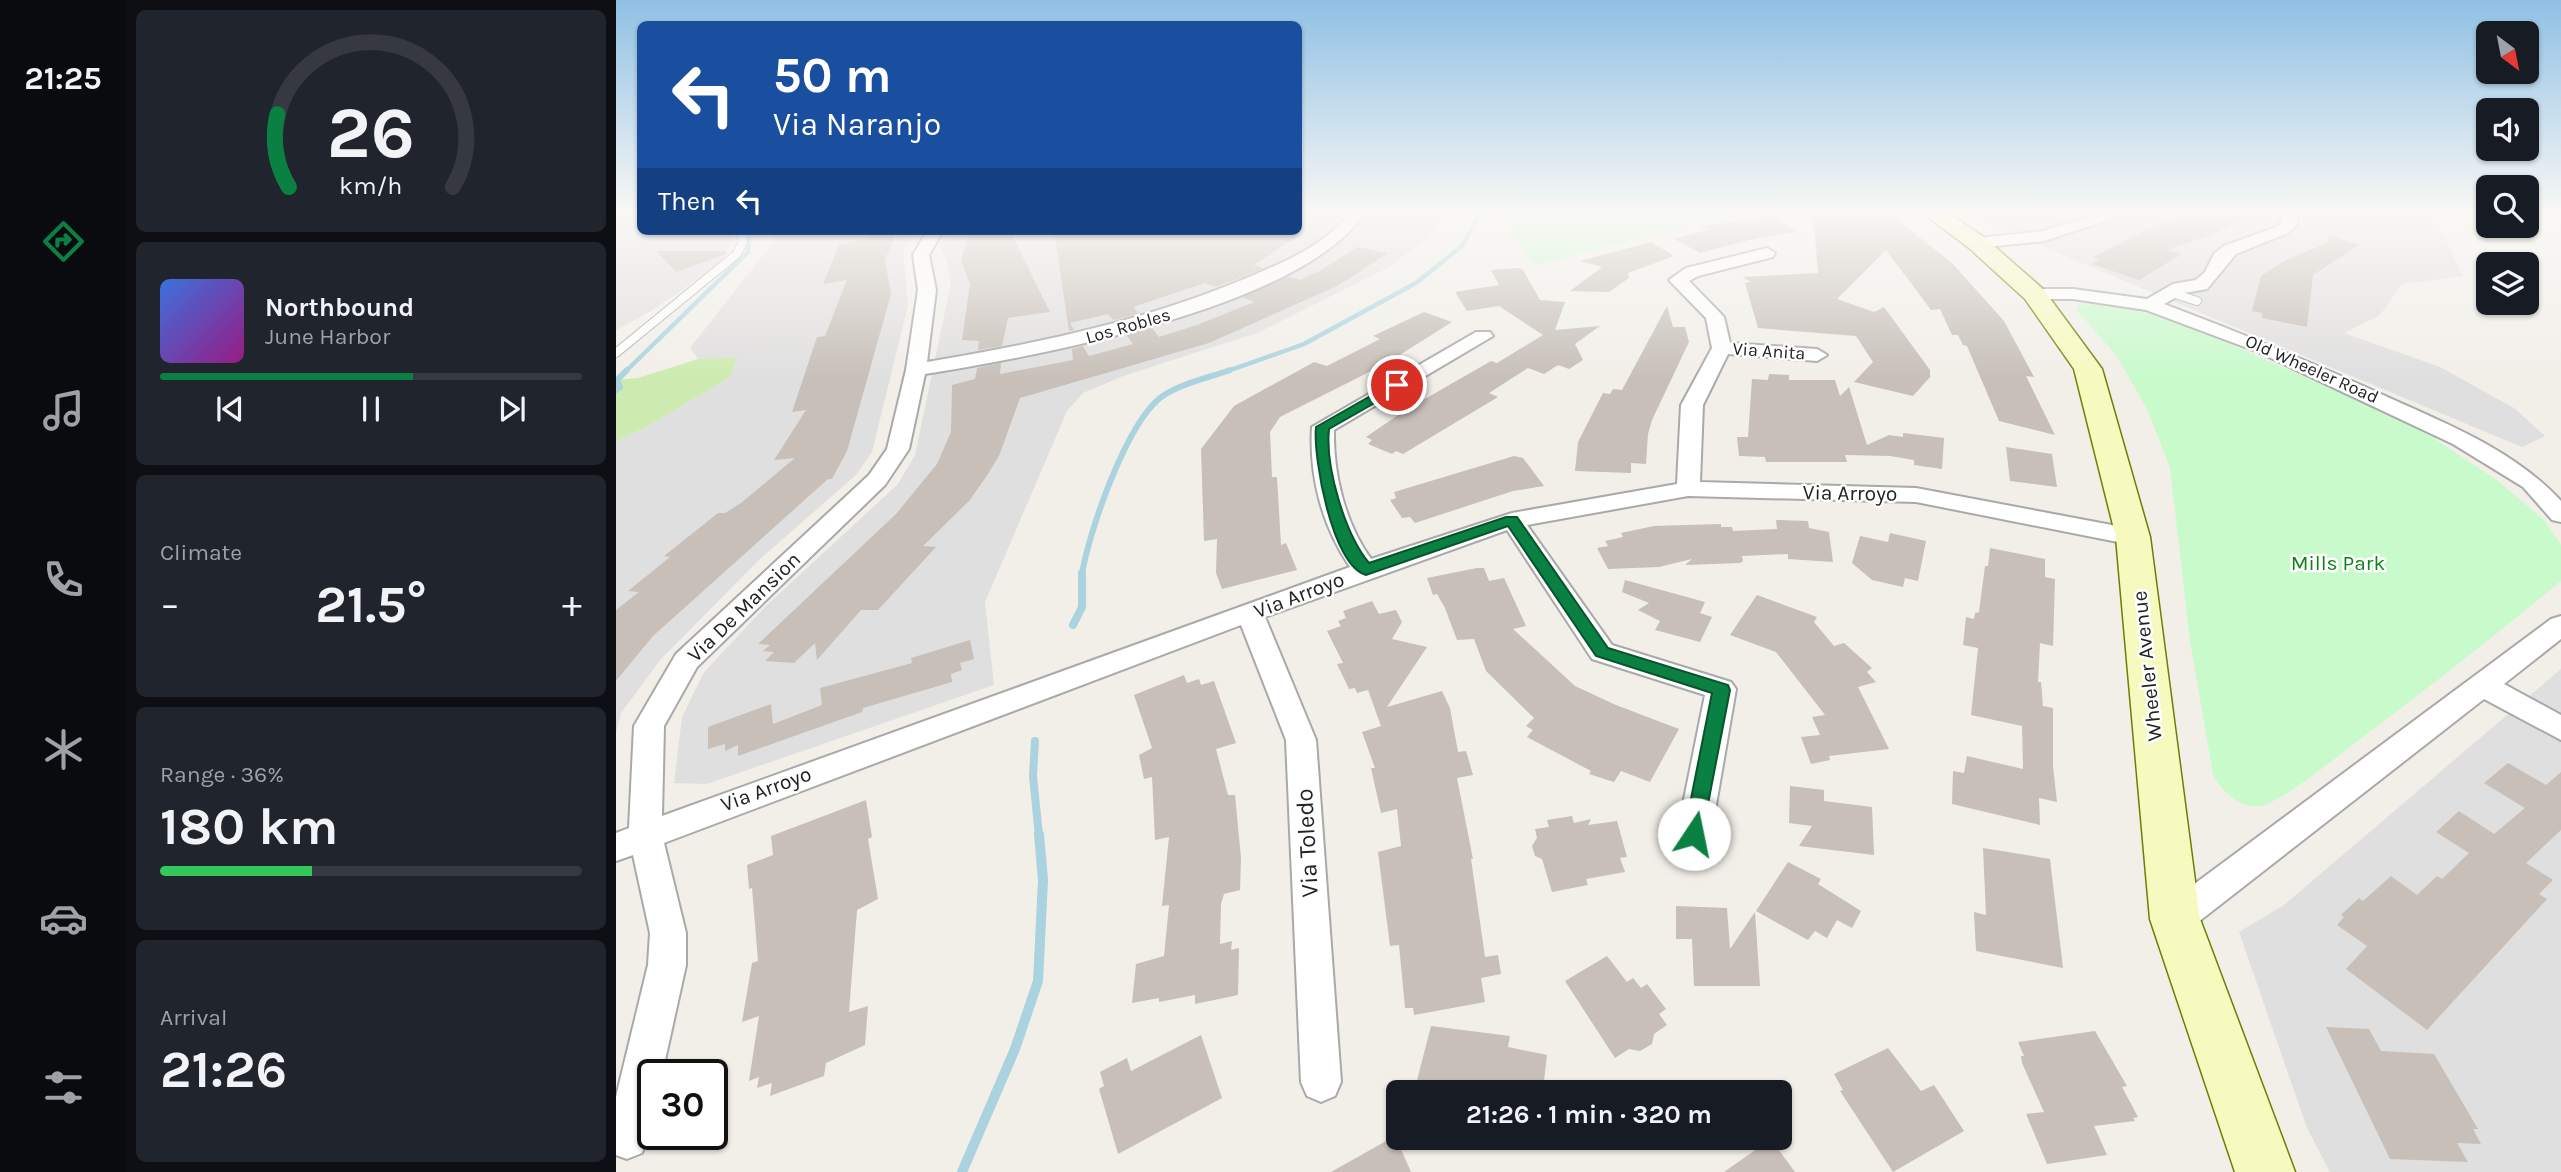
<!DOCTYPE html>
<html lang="en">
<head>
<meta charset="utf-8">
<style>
  body { margin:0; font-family:Karla,sans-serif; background:#20242c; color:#f1f3f6; height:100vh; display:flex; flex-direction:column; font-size:26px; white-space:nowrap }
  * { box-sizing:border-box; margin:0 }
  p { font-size:23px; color:#9ea1a6 }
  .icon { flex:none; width:38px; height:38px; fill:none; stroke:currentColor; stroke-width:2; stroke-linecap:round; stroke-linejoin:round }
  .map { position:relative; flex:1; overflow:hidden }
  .panel { display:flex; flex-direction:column; gap:10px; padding:10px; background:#0d0f14; width:490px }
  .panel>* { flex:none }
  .hud { position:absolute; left:21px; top:21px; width:665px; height:214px; border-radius:10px; box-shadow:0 2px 5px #0004; background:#1a4fa0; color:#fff; overflow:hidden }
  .needle { width:46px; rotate:148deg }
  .fabs { position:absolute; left:1860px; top:21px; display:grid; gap:14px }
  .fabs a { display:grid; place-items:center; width:63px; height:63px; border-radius:10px; background:#171b24; box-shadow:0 2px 5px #0004; font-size:35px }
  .speed { position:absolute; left:21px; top:1059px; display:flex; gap:14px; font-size:35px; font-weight:700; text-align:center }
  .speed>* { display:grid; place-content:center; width:91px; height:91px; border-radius:50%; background:#171b24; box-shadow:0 2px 5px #0004; line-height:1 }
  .speed .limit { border:4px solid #111; border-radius:10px; background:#fff; color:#111 }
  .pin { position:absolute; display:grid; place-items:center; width:60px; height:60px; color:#fff; margin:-30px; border:4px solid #fff; border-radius:50%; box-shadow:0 2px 7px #0007 }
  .me { position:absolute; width:77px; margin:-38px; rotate:11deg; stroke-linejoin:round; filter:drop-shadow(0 0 5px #0008) }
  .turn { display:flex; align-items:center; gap:24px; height:147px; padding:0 21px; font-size:32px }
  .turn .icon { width:91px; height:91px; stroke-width:2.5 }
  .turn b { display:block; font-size:49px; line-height:60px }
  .then { display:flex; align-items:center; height:66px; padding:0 21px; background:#0003; gap:14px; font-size:26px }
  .big { font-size:52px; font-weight:700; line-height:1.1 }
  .panel .widget { flex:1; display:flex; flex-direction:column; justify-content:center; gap:10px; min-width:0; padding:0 24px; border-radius:10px; background:#20242c }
  .panel .dial { align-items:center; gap:0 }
  .dial svg { height:182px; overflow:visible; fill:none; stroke:#363941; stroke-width:7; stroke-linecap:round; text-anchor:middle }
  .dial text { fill:#f1f3f6; stroke:none }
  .song { display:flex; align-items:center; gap:21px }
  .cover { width:84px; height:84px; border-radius:10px; background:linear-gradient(135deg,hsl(220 70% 55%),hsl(310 70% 35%)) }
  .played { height:7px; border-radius:4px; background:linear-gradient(90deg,#0b8043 60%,#363941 60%) }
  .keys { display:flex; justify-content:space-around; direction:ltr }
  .heat { display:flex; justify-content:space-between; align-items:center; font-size:38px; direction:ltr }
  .charge { height:10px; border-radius:5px; background:linear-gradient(90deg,#34c759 36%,#363941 0) }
  .trip { position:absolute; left:770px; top:1080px; width:406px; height:70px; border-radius:10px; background:#171b24; box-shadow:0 2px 5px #0004; font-weight:700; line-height:70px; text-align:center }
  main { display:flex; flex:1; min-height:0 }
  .tab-bar { display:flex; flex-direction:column; width:126px; justify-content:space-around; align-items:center; background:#090b0e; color:#9ea1a6 }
  .tab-bar .icon { width:49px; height:49px }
  .tab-bar .current { color:#0b8043 }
  .tab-bar b { font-size:32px; color:#f1f3f6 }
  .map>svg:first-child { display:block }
  .residential { fill:#e0dfdf }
  .grass { fill:#cdebb0 }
  .park { fill:#c8facc }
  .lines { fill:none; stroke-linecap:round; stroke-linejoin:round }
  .stream-far3 { stroke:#aad3df; stroke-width:4.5 }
  .stream-far2 { stroke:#aad3df; stroke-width:6 }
  .stream-far1 { stroke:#aad3df; stroke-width:8 }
  .stream { stroke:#aad3df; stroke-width:10 }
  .building { fill:#c7bfb8 }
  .service-casing { stroke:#a9a9a9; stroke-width:10 }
  .minor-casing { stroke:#a9a9a9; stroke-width:4 }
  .secondary-casing { stroke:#707d05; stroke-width:3 }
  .service { stroke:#fff; stroke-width:8 }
  .minor { fill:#fff; fill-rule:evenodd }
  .secondary { fill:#f7fabf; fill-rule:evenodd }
  .route { fill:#0b8043; stroke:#07532c; stroke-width:2 }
  .labels { text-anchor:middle; stroke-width:5; stroke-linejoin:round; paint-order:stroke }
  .far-street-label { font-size:18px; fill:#222; stroke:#fff }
  .street-label { font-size:21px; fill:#222; stroke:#fff }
  .park-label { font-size:21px; fill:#0c8416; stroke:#fff }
  .near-street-label { font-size:24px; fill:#222; stroke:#fff }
</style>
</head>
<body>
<main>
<nav class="tab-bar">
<b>21:25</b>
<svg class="icon current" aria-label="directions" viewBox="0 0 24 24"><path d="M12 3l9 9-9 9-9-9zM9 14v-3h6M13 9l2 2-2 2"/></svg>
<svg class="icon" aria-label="music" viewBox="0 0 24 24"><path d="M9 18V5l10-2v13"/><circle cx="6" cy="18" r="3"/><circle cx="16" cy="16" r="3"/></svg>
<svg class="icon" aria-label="phone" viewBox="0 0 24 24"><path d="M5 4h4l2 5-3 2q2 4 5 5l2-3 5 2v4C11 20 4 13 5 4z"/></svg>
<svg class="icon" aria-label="climate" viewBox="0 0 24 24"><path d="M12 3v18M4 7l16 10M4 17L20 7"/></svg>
<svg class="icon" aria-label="car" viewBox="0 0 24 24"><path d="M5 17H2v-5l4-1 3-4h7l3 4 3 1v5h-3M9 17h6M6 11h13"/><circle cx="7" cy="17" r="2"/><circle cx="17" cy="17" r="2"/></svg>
<svg class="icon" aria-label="filters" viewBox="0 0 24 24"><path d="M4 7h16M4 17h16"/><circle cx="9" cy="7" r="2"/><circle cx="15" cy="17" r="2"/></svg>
</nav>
<section class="panel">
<div class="widget dial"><svg viewBox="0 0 100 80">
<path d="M14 69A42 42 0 1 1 86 69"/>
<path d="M14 69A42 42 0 0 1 9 37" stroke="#0b8043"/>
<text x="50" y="56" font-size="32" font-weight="700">26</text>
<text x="50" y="72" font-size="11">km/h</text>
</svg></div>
<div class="widget">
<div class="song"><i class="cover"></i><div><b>Northbound</b><p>June Harbor</p></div></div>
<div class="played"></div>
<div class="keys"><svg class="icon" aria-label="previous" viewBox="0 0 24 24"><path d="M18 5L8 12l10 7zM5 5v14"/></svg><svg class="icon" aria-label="pause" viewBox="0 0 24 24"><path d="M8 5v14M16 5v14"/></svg><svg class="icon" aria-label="next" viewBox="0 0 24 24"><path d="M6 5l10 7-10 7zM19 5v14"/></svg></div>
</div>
<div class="widget"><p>Climate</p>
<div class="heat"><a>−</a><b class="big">21.5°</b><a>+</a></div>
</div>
<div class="widget"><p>Range · 36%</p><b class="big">180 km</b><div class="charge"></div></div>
<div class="widget"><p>Arrival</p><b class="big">21:26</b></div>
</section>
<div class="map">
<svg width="1945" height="1172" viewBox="0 0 1945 1172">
  <rect width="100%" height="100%" fill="#f2efe9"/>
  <g class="residential">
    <polygon points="0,214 24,214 24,231 111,231 118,237 104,264 35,311 0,330"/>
    <polygon points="683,214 828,214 814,237 771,268 641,333 507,376 467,393 451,411 369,602 378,685 91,784 58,783 66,717 88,672 150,606 282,484 299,455 335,283 331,261 324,246 335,231 682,231"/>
    <polygon points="1348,214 1817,214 1847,276 1786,284 1764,315 1728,333 1824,367 1898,408 1929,436 1906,447"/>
    <polygon points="152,231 301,231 287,251 292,305 256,452 240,475 143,560 45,659 5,713 0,733 0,441 30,427 114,377 120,359 82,359 74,348 158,241"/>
    <polygon points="1945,669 1945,1172 1714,1172 1691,1128 1623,932 1668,905"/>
  </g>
  <polygon class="grass" points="121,358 114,377 30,427 0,441 0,380 22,378 82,359"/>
  <g class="park">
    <polygon points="904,214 1115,214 921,265 894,234"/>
    <path d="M1478,303L1541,315L1586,332L1769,412L1816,437L1882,481L1927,519L1945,545V581C1878,637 1809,690 1739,743C1718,759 1674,795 1651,804C1628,813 1605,792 1597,774L1574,641L1554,468L1532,411L1501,356L1461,311L1462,305Z"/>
  </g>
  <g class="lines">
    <g class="stream-far3">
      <polyline points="9,372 132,252 134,231"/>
      <polyline points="609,372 688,344 800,283 846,246 864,214"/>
    </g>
    <g class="stream-far2">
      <polyline points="0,390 4,387 1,380 11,370"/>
      <path d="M466,574C473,531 510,425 544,398C562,384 592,378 614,370"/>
    </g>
    <g class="stream-far1">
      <polyline points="457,625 466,607 466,573"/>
      <polyline points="419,741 417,776 423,836"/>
    </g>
    <polyline class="stream" points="346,1172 399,1049 422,981 427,880 423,834"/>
  </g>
  <g class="building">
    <polygon points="1197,214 1274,214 1336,263 1388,321 1418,377 1410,376 1439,435 1383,421 1351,346 1347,345 1342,335 1336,335 1324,309 1315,310 1270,250 1221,299 1258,312 1268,307 1314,370 1314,377 1297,396 1238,382 1257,362 1240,336 1142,328 1129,283 1135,282 1126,277 1202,273"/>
    <polygon points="1572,214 1639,214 1597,234 1551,250 1566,254 1523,280 1476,264 1484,259 1477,257 1544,223"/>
    <polygon points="1158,216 1180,232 1141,238 1084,253 1058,239 1091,230 1085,226"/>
    <polygon points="253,231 281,231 269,260 275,294 231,451 216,479 212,479 37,636 0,681 0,610 23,592 12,591 54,557 48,556 102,513 109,513 125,503 179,458 158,460 190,410 176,412 201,337 209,336 231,280 207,284 223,245 249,239"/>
    <polygon points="353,231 399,231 398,239 434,312 392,318 386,346 362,350 363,341 346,340 354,284 345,261"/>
    <polygon points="438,231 689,231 638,265 647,268 639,272 600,287 589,283 517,307 523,313 518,315 497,320 492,314 454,323 458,330 453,331"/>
    <polygon points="1713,235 1743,245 1697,275 1691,327 1646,318 1646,313 1636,311 1645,276 1670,260 1711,243"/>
    <polygon points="1035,242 1058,256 1012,273 1013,278 993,292 954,291 986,267 964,261"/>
    <polygon points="741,247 772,253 723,285 593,343 404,398 383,456 370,477 353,501 307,546 320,547 262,610 245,610 201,660 199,643 178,663 149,661 158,652 147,651 154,645 142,644 280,514 321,464 335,432 336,385 359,379 361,368 385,363 384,374 457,360 456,349 467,346 473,356 517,344 510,335 536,328 543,337 581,325 638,302 626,297 672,277 684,280 704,271"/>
    <polygon points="40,251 110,251 111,254 60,272"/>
    <polygon points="902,268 907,270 924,300 949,302 939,330 984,326 959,344 967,360 953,369 942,365 928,374 912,368 873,393 882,397 787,454 780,451 776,454 752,444 756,440 750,437 788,411 875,361 881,363 927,335 883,306 851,311 839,292 883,285 875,270"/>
    <polygon points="1051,306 1057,327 1069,327 1073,342 1036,420 1032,434 1030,464 1015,463 1015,473 959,471 962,442 987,393 994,394 997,389 1006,390"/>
    <polygon points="808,312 836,322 771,363 664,417 654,432 656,477 661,477 665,545 670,543 681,570 606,589 600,573 601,539 588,541 585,449 618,406 698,362 711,366 764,339 757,336"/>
    <polygon points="1153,374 1173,375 1173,380 1219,380 1224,396 1233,387 1251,445 1273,435 1287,437 1287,433 1328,438 1326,469 1298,465 1298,460 1274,456 1229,455 1231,462 1150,462 1149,457 1123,456 1121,437 1132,437 1136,379 1152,380"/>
    <polygon points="1390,447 1436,454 1441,487 1394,481"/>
    <polygon points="898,456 907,458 928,486 897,491 799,523 794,517 786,518 774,500 780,498 778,492"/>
    <polygon points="1160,520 1192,521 1193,528 1213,532 1217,562 1172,559 1172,554 1126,556 1127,561 1124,563 1069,565 1076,559 1043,567 992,569 981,548 992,546 989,541 1007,537 1005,533 1038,526 1105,524 1105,527 1116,527 1117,531 1161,529"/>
    <polygon points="1274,533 1310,541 1302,581 1289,578 1287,587 1256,580 1236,563 1244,536 1272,542"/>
    <polygon points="1374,548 1429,559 1429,577 1439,579 1437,646 1424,643 1422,682 1425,682 1427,706 1437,708 1437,766 1441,802 1423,798 1424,825 1336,804 1337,771 1348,773 1351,756 1407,769 1406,726 1355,715 1362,648 1347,645 1350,617 1358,619 1359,613 1363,612 1369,566 1372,566"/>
    <polygon points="861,568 868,568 873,581 888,578 910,626 897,629 959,686 1000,705 1063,729 1034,782 1005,771 998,782 973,774 975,771 911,737 917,730 910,726 918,718 870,671 858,639 841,640 829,608 821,594 817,595 811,578"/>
    <polygon points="1009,580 1089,602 1084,613 1096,617 1084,642 1039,630 1044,621 1022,610 1033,603 1006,592"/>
    <polygon points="1141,595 1201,617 1198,622 1218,646 1228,643 1256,668 1251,672 1260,682 1242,687 1273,749 1213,756 1214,760 1195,764 1185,737 1204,735 1196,717 1209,715 1160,652 1114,635"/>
    <polygon points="756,601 763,614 780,610 786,622 776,639 811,647 771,707 826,691 834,708 842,752 850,751 857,775 841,778 857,859 855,859 869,957 882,955 885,974 865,978 869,1002 798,1015 797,1008 789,1008 783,945 774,946 762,852 785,846 781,809 765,813 755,768 759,768 746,732 765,726 752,690 741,693 739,688 733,689 721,664 727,663 711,631 725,626 722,621 730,618 727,611"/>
    <polygon points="354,640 358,659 344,663 346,670 335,674 336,682 247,708 246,712 122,756 122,745 109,751 109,744 92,749 92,727 155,704 157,724 206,705 204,688 296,663 295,658"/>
    <polygon points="568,675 571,683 583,679 585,685 598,681 620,743 600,749 612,795 619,795 625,858 624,890 608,894 605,904 604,944 616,941 615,950 623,948 622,995 579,1004 579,995 543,1002 543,998 516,1003 520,964 548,956 553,905 546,906 553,837 539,840 536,777 528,779 523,755 536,748 518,695"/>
    <polygon points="1892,763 1930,785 1945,772 1945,830 1910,863 1937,880 1923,894 1931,899 1811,1030 1730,969 1751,946 1721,925 1728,917 1725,915 1743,898 1747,901 1775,876 1801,895 1821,876 1826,879 1853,853 1820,832 1843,811 1878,834 1909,808 1868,783"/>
    <polygon points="1174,786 1208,790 1208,801 1256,807 1258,855 1183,846 1196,826 1173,823"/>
    <polygon points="250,800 256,837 252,839 262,899 241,910 233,1012 252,1006 249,1045 210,1063 208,1076 154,1096 156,1083 141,1088 143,1077 133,1081 143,1016 126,1022 136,963 142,961 136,888 133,889 131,865 157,855 155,836"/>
    <polygon points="956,816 958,823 975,819 972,825 1001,821 1011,857 1004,858 1009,872 970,879 972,885 936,892 926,859 919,856 916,846 921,838 919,829 933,827 931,820"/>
    <polygon points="1367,848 1434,859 1447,968 1360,951 1358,912 1370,915"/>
    <polygon points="1172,862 1205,879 1202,884 1245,911 1236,928 1221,920 1211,938 1199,931 1192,940 1140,911"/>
    <polygon points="1060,906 1111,908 1114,949 1139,912 1144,986 1078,986 1076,939 1060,939"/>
    <polygon points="991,956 1011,982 1017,978 1025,988 1031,984 1050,1009 1043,1014 1051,1025 1038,1034 1036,1044 1024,1051 1013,1049 999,1058 949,981"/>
    <polygon points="815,1026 894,1036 892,1047 931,1055 927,1089 925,1092 798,1092"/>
    <polygon points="1710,1027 1753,1029 1765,1051 1818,1054 1862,1129 1857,1129 1865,1144 1841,1143 1852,1162 1774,1159"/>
    <polygon points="1479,1031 1511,1086 1506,1087 1522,1117 1517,1118 1519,1121 1478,1126 1491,1155 1431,1164 1410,1114 1428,1112 1406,1063 1405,1056 1408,1056 1402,1042"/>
    <polygon points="585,1035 606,1098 502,1154 483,1089 488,1086 484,1072 511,1058 515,1071"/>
    <polygon points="1272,1048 1305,1091 1318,1085 1348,1131 1277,1172 1224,1091 1227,1090 1218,1074"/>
    <polygon points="779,1136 795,1172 715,1172"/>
    <polygon points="1155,1139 1179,1172 1108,1172"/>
  </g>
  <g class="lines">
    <g class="service-casing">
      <g id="service">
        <polyline points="1553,292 1581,301"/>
        <polyline points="0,353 121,254 127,241 124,231"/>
      </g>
    </g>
    <g class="minor-casing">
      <g id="minor">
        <path d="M733,214H748C682,309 421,356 309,374L293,449L269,485L81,667L48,726L46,816L734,567C706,526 693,476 696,427L860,332H874L877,336L718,430C717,474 729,523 755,559L896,513L1061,484L1065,405L1096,348L1090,318L1053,280L1070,268L1151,248L1159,253L1157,257L1082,276L1073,281L1108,317L1114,343L1201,349L1211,355L1201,361L1112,354L1087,405L1084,482L1300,488L1517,529L1526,532L1529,537L1526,542L1517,545L1300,502L1072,496L911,525L996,645L1115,682L1120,689L1095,834L1090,844L1078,848L1066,844L1061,834L1089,695L976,659L891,530L649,617L700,740L725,1082L719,1096L705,1102L691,1096L685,1082L670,740L625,625L48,843L70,933V965L46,1074H37C37,1103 37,1127 26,1153L11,1159L0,1155V1097L32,965L34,933L17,855L0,861V833L13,828L18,726L60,654L253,475L271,449L290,370L302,290L297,255L311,231H327L313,255L320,290L311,362C424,343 534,320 640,274C673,260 710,244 733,214Z"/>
        <polygon points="1485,214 1510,214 1428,241 1361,248 1353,243 1361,238 1427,231"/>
        <path d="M1665,214H1681V224L1672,233L1620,254L1591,289L1568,293L1548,304C1626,333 1701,365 1776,399C1836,426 1900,452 1945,501V522L1936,520L1907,487L1837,444L1642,352L1530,310L1457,299H1418L1409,294L1418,289H1457L1531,299L1557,284L1580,280L1589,272L1598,254L1608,246L1660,227L1665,223Z"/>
        <polygon points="1945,616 1945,639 1888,684 1945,715 1945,740 1868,699 1572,930 1559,935 1546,930 1541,919 1546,908 1935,619"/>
      </g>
    </g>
    <g class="secondary-casing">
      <polygon id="secondary" points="1308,214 1334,214 1369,238 1427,289 1486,369 1534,537 1584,919 1679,1172 1619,1172 1534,919 1500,537 1458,369 1409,299 1353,248"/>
    </g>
    <use href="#service" class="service"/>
    <use href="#minor" class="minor"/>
    <use href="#secondary" class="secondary"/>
  </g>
  <linearGradient id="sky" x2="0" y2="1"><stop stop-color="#8fc0e4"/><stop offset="0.56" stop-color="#f9f8f5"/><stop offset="1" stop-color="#f9f8f5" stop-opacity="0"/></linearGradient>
  <rect width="1945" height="379" fill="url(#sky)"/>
  <path class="route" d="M781,381L785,383V388L713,429C709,467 729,534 753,563L890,517H901L992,648L1112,685L1114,690L1085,840H1071L1068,834L1096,693L980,656L892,526L750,575C716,566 697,457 700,427Z"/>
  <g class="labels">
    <g class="far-street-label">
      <text transform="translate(512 326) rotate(-16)" y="6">Los Robles</text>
      <text transform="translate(1153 351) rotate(4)" y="6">Via Anita</text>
      <text transform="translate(1696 369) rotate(24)" y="6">Old Wheeler Road</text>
    </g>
    <g class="street-label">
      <text transform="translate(1234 493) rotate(1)" y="7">Via Arroyo</text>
      <text transform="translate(683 595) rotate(-21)" y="7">Via Arroyo</text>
      <text transform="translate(128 607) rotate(-44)" y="7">Via De Mansion</text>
      <text transform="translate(1531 666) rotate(-96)" y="7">Wheeler Avenue</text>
      <text transform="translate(150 789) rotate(-20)" y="7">Via Arroyo</text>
    </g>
    <g class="park-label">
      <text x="1722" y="570">Mills Park</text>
    </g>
    <g class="near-street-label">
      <text transform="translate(691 843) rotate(-93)" y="8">Via Toledo</text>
    </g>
  </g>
</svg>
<div class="fabs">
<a><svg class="needle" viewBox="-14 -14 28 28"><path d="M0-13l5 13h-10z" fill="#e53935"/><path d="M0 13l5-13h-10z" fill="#9ea1a6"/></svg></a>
<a><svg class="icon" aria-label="sound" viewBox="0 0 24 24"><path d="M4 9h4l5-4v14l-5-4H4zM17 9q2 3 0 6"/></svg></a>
<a><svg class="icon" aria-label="search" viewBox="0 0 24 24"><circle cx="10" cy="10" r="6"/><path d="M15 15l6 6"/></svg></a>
<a><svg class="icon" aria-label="layers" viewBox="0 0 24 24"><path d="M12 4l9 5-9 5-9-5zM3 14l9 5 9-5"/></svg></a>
</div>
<div class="speed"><div class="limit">30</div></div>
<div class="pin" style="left:781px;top:385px;background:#d93025"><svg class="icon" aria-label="arrive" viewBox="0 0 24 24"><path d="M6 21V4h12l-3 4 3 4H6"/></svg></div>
<svg class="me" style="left:1078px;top:834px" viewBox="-20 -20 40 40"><circle r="19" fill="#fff"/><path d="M0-13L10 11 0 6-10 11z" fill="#0b8043"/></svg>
<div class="trip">21:26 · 1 min · 320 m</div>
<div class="hud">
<div class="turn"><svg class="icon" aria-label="left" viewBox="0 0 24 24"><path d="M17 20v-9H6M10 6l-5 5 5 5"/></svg><div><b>50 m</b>Via Naranjo</div></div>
<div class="then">Then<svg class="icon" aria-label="left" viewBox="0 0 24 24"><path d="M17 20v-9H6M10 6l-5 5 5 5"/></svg></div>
</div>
</div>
</main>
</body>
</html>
